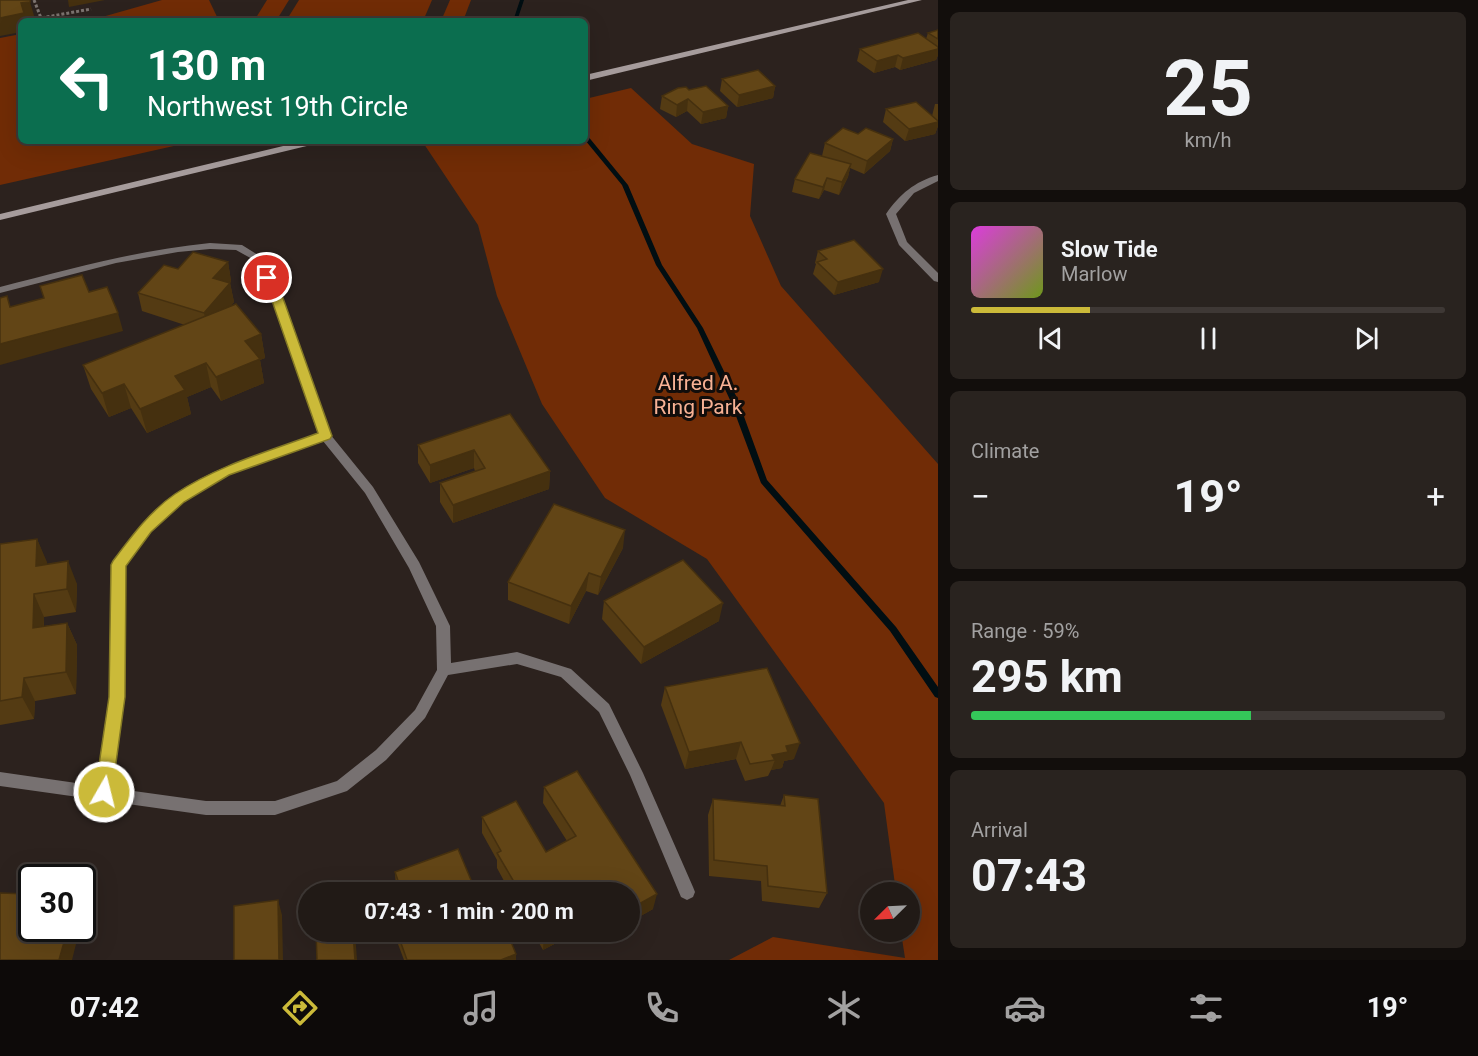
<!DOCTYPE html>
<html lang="en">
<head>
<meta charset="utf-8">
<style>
  body { margin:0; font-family:Roboto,sans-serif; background:#29231f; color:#f1f3f6; height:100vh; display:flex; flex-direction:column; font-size:22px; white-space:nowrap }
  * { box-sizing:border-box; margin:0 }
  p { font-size:20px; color:#a2a1a1 }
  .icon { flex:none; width:33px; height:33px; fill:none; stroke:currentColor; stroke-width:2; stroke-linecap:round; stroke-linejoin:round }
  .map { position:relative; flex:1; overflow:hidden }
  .sheet { display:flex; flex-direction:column; gap:12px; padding:12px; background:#120e0c; width:540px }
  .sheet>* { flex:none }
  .hud { position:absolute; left:18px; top:18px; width:570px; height:126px; border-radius:9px; box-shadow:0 6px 24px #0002,0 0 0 2px #3e3835; background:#0b6e4f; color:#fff; overflow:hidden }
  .needle { width:39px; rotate:246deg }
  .controls { position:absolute; left:860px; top:882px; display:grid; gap:12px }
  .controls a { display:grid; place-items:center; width:60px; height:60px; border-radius:50%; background:#211a16; box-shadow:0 6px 24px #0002,0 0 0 2px #3e3835; font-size:30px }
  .speed { position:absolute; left:18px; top:864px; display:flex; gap:12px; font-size:30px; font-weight:700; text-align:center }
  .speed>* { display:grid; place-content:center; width:78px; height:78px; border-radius:50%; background:#211a16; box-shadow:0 6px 24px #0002,0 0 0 2px #3e3835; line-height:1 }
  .speed .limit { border:3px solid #111; border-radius:9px; background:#fff; color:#111 }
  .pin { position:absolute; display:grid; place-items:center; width:51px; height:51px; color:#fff; margin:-26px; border:3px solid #fff; border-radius:50%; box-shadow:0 2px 6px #0007 }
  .me { position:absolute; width:66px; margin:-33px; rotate:8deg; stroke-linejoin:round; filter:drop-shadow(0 0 4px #0008) }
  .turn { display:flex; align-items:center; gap:21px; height:126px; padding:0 30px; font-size:27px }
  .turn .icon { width:78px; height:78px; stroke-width:2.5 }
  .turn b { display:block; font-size:42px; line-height:51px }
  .big { font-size:45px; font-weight:700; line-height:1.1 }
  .sheet .widget { flex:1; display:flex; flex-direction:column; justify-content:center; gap:9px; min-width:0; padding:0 21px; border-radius:9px; background:#29231f }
  .sheet .dial { align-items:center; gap:0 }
  .dial b { font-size:78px; line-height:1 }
  .song { display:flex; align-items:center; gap:18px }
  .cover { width:72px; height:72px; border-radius:9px; background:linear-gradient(135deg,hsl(300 70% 55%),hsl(80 70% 35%)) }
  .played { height:6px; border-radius:3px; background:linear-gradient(90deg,#cbba39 25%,#3e3835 25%) }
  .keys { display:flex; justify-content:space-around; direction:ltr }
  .heat { display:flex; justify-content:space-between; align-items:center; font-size:33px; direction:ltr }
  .charge { height:9px; border-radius:4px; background:linear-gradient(90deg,#34c759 59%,#3e3835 0) }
  .trip { position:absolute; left:298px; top:882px; width:342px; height:60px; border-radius:30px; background:#211a16; box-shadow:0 6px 24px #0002,0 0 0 2px #3e3835; font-weight:700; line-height:60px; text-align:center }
  .tab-bar { display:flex; height:96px; justify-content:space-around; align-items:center; background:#0d0a09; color:#a2a1a1 }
  .tab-bar .icon { width:42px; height:42px }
  .tab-bar .active { color:#cbba39 }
  .tab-bar b { font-size:27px; color:#f1f3f6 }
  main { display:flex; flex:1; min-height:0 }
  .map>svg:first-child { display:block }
  .green { fill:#712c06 }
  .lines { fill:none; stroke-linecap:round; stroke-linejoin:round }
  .stream { fill:#010e12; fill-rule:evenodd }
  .path { stroke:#7d7470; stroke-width:3; stroke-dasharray:3 2; stroke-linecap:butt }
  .street { fill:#777171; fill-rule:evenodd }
  .secondary { fill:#a69c9c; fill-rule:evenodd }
  .wall { fill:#543b13 }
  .shaded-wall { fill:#45300f }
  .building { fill:#624516; stroke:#45300f; stroke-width:1.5 }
  .route { fill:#cbba39; stroke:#847925; stroke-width:1.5 }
  .labels { text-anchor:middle; stroke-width:6; stroke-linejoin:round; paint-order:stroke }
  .park-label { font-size:21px; fill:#f7b194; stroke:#110d0b }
</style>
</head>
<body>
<main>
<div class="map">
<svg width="938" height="960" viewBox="0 0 938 960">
  <rect width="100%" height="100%" fill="#2c221e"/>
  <g class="green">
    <polygon points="162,0 209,0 219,21 88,21"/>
    <polygon points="267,0 289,0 276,21 254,21"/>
    <polygon points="299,0 432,0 423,21 286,21"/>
    <polygon points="450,0 471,0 463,21 441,21"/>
    <polygon points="21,34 21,141 196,141 0,185 0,38"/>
    <polygon points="631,88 692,144 754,164 750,216 781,286 938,464 938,960 729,960 773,937 905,958 901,932 909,932 909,892 896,892 884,803 707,559 605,498 542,404 497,296 478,225 422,141 585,141 585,99"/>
  </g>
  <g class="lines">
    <g class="stream">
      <polygon points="520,0 524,0 517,21 513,21"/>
      <polygon points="585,134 587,135 628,185 662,265 703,328 738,400 767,480 896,627 938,687 938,698 935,697 890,631 761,483 730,400 697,328 656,265 622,185 585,140"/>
    </g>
    <polyline class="path" points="34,0 41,18 91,9"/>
    <g class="street">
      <path d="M938,175V181L914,193L896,214L907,242L938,273V282L934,281L899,245L886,214C900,194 914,182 938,175Z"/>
      <path d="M210,243L242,245L263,258L282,298L330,434L373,487L419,562L450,626L451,663L517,652L571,669L609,704L643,773L693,887L695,892L693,897L687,900L681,897L630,775L599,712L561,677L517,664L448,675L425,718L386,760L347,791L275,815H206L0,786V772L97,786L110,697L112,565L113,561C132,537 150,512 175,494C218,465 270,451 318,434L272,298L254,260L236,250L210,249L178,252L116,263L0,293V287C70,269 138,250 210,243ZM323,441L365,493L409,568L436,626L437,670L415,710L376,750L337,781L275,801H206L112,788L124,697V566L150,531L183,501L229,475Z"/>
    </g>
    <g class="secondary">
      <polygon points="908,0 922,0 585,81 585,75"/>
      <polygon points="304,141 319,141 315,144 0,220 0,214"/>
    </g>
  </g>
  <g class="wall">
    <polygon points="938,30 938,55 936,60 900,70 895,67 874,73 857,61 860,49 926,39 928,33"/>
    <polygon points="722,79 775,86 773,98 737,107 720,91"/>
    <polygon points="689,90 728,106 726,118 701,124 687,111 676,117 660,109 662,96"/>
    <polygon points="935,104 938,104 938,126 935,134 905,141 883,122 886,109 932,116"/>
    <polygon points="858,134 893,139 890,151 864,174 850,168 848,177 839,195 824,190 819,199 792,192 795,179 827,158 822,156 825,143"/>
    <polygon points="818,251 879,282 834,295 813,274 816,264 815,263"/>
    <polygon points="228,262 231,281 229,283 230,283 234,302 229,307 261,334 265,358 260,360 264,383 221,401 211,387 187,397 191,414 147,433 131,408 109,417 91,389 83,365 185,325 142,311 138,293 178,269"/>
    <polygon points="510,414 550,471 549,489 453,523 440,502 440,483 475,471 474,468 430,483 418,463 418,445"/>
    <polygon points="37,539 47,564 77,584 76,612 44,617 44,626 67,623 77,645 76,694 35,701 34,719 0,725 0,544"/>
    <polygon points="623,548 598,595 586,591 569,624 508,600 508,582"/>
    <polygon points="604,601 719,621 641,664 602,619"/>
    <polygon points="665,687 794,759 784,761 782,768 771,770 768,776 745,781 736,759 685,769 661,705"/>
    <polygon points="544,787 653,909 630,922 630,892 510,892 497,868 497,860 482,833 482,817 546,852 567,841 543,803"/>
    <polygon points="784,795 827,893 819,908 762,901 761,881 709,876 708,815 713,799 780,806"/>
    <polygon points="395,872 476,892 398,892 396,887"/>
    <polygon points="397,932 507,932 516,960 404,960 398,944"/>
    <polygon points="533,932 577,932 543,950"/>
  </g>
  <g class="shaded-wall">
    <polygon points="68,0 105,0 69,7"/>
    <polygon points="30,2 35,19 26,21 21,21 21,32 0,36 0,18 21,3"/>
    <polygon points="938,49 938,55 936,60 900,70 903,58"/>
    <polygon points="898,55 895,67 874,73 877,61"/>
    <polygon points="775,86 773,98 737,107 739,95"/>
    <polygon points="688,99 687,111 676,117 677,105"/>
    <polygon points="728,106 726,118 701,124 703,112"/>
    <polygon points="938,122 938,126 935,134 905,141 909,129"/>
    <polygon points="893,139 890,151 864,174 867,161"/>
    <polygon points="851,164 848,177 839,195 842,182"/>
    <polygon points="827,178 824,190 819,199 823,187"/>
    <polygon points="228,262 231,281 217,297 213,278"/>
    <polygon points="883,269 879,282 834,295 838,282"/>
    <polygon points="230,283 234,302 208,332 204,313"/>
    <polygon points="118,313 123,331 0,365 0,344"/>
    <polygon points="261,334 265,358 260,360 264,383 221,401 216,377 245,341"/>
    <polygon points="206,363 211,387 187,397 191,414 147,433 140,409 175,376"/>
    <polygon points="124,384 131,408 109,417 102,393"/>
    <polygon points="474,450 474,468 430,483 430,465"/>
    <polygon points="550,471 549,489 453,523 453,505"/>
    <polygon points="625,530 623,548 598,595 601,577"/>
    <polygon points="37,539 47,562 46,589 36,566"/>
    <polygon points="68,561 77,584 76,612 67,589"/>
    <polygon points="589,573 586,591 569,624 571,606"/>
    <polygon points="34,594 44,617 43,651 33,628"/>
    <polygon points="723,603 719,621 641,664 644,647"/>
    <polygon points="67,623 77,645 76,694 66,672"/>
    <polygon points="24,678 35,701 34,719 22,697"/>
    <polygon points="741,742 736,759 685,769 689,752"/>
    <polygon points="800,743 794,759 784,761 782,768 771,770 775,760 772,755 786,746"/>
    <polygon points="82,891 88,900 82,921"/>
    <polygon points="657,894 653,909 630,922 630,909"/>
    <polygon points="278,900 282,915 283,960 279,960"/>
    <polygon points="68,928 80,928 72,960 59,960"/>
    <polygon points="353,932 355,932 357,960 355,960"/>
    <polygon points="552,932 577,932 543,950 544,935"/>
    <polygon points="516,954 516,960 501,960"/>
  </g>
  <g class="building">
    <polygon points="0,0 30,0 30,2 21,3 24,13 0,18"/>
    <polygon points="938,30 938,39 928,33"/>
    <polygon points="918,33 938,47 938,49 903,58 898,55 877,61 860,49"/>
    <polygon points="758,70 775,86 739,95 722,79"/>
    <polygon points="706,86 728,106 703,112 688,99 677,105 662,96 678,88 686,87 689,90"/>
    <polygon points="916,102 938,121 938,122 909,129 886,109"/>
    <polygon points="843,128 858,134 866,128 893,139 867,161 825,143"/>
    <polygon points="810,153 851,164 842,182 827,178 823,187 795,179"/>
    <polygon points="854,240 883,269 838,282 817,262 827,259 818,251"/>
    <polygon points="193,252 228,262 213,278 230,283 204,313 138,293 164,265 178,269"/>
    <polygon points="82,275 89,292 107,287 118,313 0,344 0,298 7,296 10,307 44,298 40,286"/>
    <polygon points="236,304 261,334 245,341 260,359 216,377 206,363 175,376 185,390 140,409 124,384 102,393 83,365"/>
    <polygon points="510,414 550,471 453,505 440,483 485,468 474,450 430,465 418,445"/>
    <polygon points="554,504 625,530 601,577 589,573 571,606 508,582"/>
    <polygon points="37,539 36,566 68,561 67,589 34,594 33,628 67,623 66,672 24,678 22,697 0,701 0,544"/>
    <polygon points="683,560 723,603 644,647 604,601"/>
    <polygon points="767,668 800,743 786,746 788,752 772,755 775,760 750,764 741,742 689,752 665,687"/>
    <polygon points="577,771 657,894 630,909 630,892 520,892 497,853 501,851 482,817 516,801 546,852 576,836 544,787"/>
    <polygon points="784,795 818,799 827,893 768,886 767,866 714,860 713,799 785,806"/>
    <polygon points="458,849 476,892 402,892 395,872"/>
    <polygon points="32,887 32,928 68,928 59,960 0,960 0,893 29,894"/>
    <polygon points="278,900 279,960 234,960 234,906"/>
    <polygon points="316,932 353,932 355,960 317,960"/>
    <polygon points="397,932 507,932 516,954 501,960 407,960"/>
    <polygon points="542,932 552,932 544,935"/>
  </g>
  <path class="route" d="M267,274L271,275L283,298L332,436L330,439L229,475L184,502L151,532L126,566L125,697L112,792L110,798L104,800L98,798L95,792L109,697L111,565L113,561C131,537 150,511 175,494C218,465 270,451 318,433L271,298L261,278Z"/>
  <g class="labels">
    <g class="park-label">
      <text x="698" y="390">Alfred A.<tspan x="698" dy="24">Ring Park</tspan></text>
    </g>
  </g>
</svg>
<div class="controls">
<a><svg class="needle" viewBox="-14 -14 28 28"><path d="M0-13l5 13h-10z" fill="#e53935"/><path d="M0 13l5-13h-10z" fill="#a2a1a1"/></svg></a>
</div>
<div class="speed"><div class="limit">30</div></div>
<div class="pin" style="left:267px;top:278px;background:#d93025"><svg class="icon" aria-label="arrive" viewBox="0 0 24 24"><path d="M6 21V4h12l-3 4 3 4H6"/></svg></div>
<svg class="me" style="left:104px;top:792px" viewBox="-20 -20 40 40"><circle r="17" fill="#cbba39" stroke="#fff" stroke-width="3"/><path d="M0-11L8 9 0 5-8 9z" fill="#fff"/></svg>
<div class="trip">07:43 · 1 min · 200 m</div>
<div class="hud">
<div class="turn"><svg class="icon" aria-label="left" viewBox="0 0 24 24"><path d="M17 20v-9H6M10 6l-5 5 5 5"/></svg><div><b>130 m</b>Northwest 19th Circle</div></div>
</div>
</div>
<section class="sheet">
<div class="widget dial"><b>25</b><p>km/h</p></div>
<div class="widget">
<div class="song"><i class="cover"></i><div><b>Slow Tide</b><p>Marlow</p></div></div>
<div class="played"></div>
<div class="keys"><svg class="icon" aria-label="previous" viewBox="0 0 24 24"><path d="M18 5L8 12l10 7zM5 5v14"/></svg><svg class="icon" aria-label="pause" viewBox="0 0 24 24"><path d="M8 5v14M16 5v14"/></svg><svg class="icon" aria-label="next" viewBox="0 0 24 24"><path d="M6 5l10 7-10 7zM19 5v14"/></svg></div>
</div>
<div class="widget"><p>Climate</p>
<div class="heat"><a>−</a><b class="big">19°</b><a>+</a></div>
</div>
<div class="widget"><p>Range · 59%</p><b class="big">295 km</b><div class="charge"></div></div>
<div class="widget"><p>Arrival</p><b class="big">07:43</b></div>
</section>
</main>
<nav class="tab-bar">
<b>07:42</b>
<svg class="icon active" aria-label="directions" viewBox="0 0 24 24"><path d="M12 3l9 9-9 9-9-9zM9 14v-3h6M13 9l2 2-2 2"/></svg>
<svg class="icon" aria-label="music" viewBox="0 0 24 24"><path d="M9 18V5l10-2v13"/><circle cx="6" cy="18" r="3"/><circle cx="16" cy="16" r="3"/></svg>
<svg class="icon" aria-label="phone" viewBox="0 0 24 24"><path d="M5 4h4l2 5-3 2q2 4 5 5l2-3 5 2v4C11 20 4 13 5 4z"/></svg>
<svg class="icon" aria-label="climate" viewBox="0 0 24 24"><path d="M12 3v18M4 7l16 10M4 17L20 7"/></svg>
<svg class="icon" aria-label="car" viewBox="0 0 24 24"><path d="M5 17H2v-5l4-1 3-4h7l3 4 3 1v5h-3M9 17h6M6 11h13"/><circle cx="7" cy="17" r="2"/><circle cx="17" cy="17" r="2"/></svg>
<svg class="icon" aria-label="filters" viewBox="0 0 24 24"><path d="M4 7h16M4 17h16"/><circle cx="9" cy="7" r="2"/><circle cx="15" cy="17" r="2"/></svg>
<b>19°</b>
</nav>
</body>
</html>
